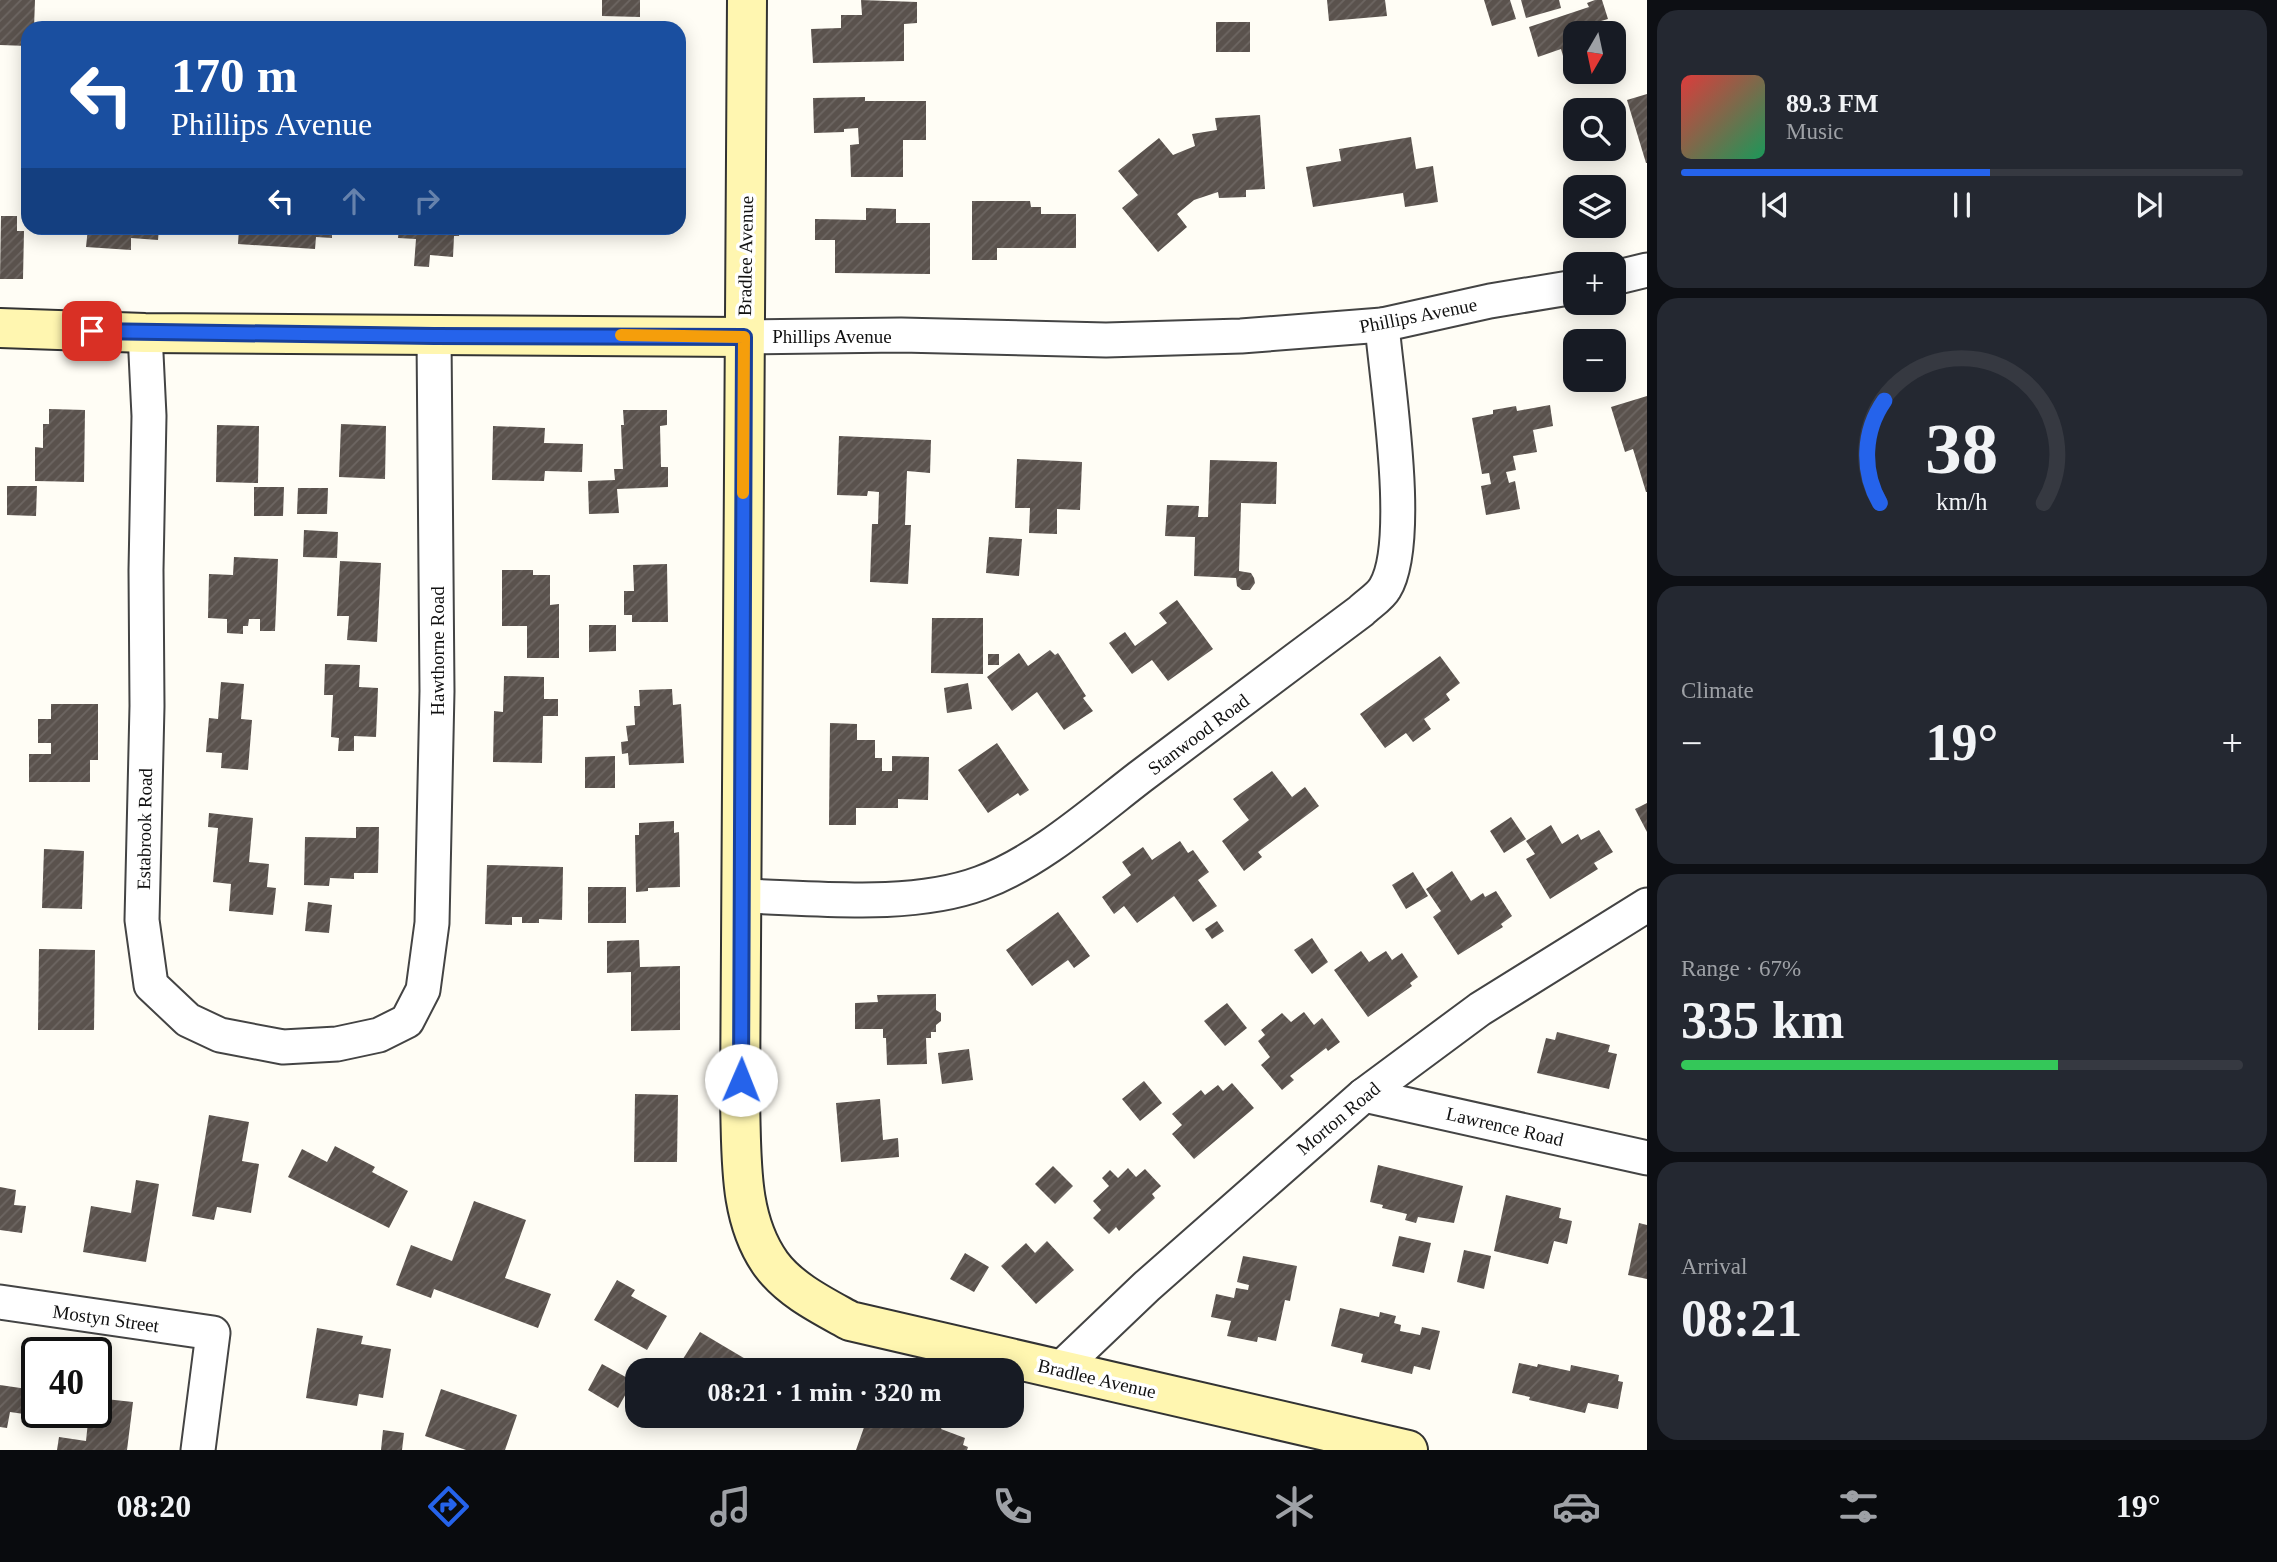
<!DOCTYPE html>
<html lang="en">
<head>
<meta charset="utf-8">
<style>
  body { margin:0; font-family:"Times New Roman",serif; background:#242831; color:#f1f3f6; height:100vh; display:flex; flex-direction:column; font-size:26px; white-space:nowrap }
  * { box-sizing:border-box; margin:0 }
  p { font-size:23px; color:#9ea1a6 }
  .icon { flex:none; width:38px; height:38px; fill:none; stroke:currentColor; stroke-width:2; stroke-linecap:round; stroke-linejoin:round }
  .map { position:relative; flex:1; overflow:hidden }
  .side { display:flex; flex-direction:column; gap:10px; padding:10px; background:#0d0f14; width:630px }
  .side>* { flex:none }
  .banner { position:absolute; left:21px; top:21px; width:665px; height:214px; border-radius:21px; box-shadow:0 4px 18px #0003; background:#1a4fa0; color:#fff; overflow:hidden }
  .needle { width:46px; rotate:189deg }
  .buttons { position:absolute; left:1563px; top:21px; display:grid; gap:14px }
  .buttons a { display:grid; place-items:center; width:63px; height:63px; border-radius:14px; background:#171b24; box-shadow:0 4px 18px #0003; font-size:35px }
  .speed { position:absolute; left:21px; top:1337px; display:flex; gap:14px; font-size:35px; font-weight:700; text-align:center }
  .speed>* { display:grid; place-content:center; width:91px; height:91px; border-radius:50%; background:#171b24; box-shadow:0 4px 18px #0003; line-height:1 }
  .speed .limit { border:4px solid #111; border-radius:10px; background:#fff; color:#111 }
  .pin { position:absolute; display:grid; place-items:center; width:60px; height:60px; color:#fff; margin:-30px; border-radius:14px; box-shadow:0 4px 10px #0006 }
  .me { position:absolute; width:77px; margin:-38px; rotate:1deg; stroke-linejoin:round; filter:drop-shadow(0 0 5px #0008) }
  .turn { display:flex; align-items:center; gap:24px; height:147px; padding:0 35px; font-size:32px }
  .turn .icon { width:91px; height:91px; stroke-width:2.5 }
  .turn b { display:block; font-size:49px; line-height:60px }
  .lanes { display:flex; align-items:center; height:66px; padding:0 35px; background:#0003; justify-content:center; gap:35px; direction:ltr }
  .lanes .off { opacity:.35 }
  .big { font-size:52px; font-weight:700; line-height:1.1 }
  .side .widget { flex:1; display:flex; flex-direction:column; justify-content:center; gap:10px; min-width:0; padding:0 24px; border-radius:21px; background:#242831 }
  .side .dial { align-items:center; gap:0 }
  .dial svg { height:182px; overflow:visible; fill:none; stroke:#363941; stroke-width:7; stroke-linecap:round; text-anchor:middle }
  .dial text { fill:#f1f3f6; stroke:none }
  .song { display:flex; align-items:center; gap:21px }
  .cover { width:84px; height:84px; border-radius:10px; background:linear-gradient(135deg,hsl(0 70% 55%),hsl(150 70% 35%)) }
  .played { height:7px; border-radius:4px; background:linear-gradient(90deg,#2563eb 55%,#363941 55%) }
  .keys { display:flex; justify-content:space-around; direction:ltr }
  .heat { display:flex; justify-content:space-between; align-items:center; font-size:38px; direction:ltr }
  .charge { height:10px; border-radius:5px; background:linear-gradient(90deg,#34c759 67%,#363941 0) }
  .trip { position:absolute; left:625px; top:1358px; width:399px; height:70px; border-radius:21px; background:#171b24; box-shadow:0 4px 18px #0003; font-weight:700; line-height:70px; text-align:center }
  .menu { display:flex; height:112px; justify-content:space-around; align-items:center; background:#090b0e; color:#9ea1a6 }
  .menu .icon { width:49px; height:49px }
  .menu .active { color:#2563eb }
  .menu b { font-size:32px; color:#f1f3f6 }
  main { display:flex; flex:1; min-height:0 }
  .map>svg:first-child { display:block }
  .building { fill:url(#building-hatch) }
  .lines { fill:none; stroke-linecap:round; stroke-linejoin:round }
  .street-casing { stroke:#444; stroke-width:37 }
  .secondary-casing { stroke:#333; stroke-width:42 }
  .street { stroke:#fff; stroke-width:33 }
  .secondary { stroke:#fff6b0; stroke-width:38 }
  .route-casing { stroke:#184099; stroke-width:18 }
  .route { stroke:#2563eb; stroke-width:12 }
  .slow { stroke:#f59e0b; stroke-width:12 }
  .labels { text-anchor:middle; stroke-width:7; stroke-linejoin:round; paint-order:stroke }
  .street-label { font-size:19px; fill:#111; stroke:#fff }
</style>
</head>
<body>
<main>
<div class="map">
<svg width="1647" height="1450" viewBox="0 0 1647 1450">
  <defs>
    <pattern id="building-hatch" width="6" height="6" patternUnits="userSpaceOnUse" patternTransform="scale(1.75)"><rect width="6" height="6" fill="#5a524d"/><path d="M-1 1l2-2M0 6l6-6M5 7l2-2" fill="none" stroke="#6d6662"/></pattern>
  </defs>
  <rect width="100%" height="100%" fill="#fffdf5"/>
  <g class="building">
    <polygon points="0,0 35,0 34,28 28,28 28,46 0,45"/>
    <polygon points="602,0 640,0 640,17 602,16"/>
    <polygon points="861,0 917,2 917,23 904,24 904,61 813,63 811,29 841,28 841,15 862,15"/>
    <polygon points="1327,0 1385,0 1387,16 1329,21"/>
    <polygon points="1484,0 1510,0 1516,19 1492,26"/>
    <polygon points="1521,0 1559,0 1561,8 1526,18"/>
    <polygon points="1595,0 1602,0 1608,19 1601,21 1605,33 1575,33 1575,52 1563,56 1561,49 1538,57 1529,27 1589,7 1587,3"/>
    <rect x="1216" y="22" width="34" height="30"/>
    <polygon points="1647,94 1647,163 1646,163 1627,100"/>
    <polygon points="865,97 865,101 926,101 926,140 903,140 903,177 851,177 850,145 859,144 858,128 844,129 844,132 814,133 813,98"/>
    <polygon points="1260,115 1265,189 1246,190 1246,197 1219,198 1218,192 1194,200 1177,214 1187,227 1158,252 1122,208 1138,195 1118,171 1159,138 1173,155 1195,146 1192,134 1217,130 1215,118"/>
    <polygon points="1411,137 1416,169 1433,166 1438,202 1405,207 1403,193 1313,207 1306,167 1341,161 1339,149"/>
    <polygon points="972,201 1030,201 1031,207 1041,207 1041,214 1076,214 1076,248 997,248 997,260 972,260"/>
    <polygon points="866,208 896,209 896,223 930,223 930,274 835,273 835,240 815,240 815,219 866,220"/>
    <polygon points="1,216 17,216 17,231 24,231 23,279 0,279"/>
    <polygon points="88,228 159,228 158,240 131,238 131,250 86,247"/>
    <polygon points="239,228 332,228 332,238 316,237 315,249 238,244"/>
    <polygon points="399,228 460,228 459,236 454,236 453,257 430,255 429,267 414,266 416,239 398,238"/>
    <polygon points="1647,396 1647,492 1646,492 1633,449 1625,452 1611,407"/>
    <polygon points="1550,405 1553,426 1533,430 1537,452 1513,456 1516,470 1506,472 1509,483 1515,481 1520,509 1486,515 1481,486 1491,484 1489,473 1482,474 1472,418 1493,414 1493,410 1516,406 1517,411"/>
    <polygon points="49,409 85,410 84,482 35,481 35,447 43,448 43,424 49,424"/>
    <polygon points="623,410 667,410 667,425 660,426 661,467 668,467 668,487 617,489 619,513 589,514 588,481 615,480 614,469 623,469 621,425 624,425"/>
    <polygon points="341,424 386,426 385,479 339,477"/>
    <polygon points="217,425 259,426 258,483 216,482"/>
    <polygon points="493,426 545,428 544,443 583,444 582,472 545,471 544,481 492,480"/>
    <polygon points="839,436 931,440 930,473 907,471 905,525 911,525 908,584 870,582 872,524 878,524 879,492 868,491 867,496 837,495"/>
    <polygon points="1017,459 1082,462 1080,510 1057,509 1057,534 1029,533 1030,508 1015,508"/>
    <polygon points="1210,460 1277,462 1276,504 1241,503 1239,571 1251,573 1254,578 1255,583 1250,590 1242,590 1237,586 1236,578 1194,576 1195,537 1165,536 1167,505 1199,506 1198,517 1208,517"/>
    <polygon points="7,486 37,486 36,516 7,515"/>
    <polygon points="254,487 284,487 283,516 254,516"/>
    <polygon points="298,488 328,488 327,514 297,514"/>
    <polygon points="304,530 338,532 337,558 303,557"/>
    <polygon points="989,537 1022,539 1019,576 986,573"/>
    <polygon points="234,557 278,559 275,631 260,631 260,619 249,619 248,626 243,626 243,634 227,633 227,619 208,618 209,574 233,575"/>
    <polygon points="340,561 381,563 377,642 347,640 349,616 337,616"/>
    <polygon points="667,564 668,622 632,622 632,615 624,615 624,591 634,591 633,565"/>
    <polygon points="502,570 533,570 533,575 550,575 550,605 559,604 559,658 527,658 527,626 502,626"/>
    <polygon points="1177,600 1213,649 1168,681 1152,660 1132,674 1109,643 1125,632 1135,646 1167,623 1159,613"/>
    <polygon points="932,618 983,618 983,674 931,673"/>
    <polygon points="589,625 616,625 616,651 589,652"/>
    <polygon points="1050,650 1055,655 1058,653 1086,696 1083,698 1093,711 1064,730 1037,692 1012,711 987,677 1019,653 1028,666"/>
    <rect x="988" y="654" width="11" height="11"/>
    <polygon points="1440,656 1460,683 1446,694 1450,700 1424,719 1431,729 1413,742 1406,733 1385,748 1360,714"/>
    <polygon points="325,664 360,665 359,687 378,688 376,737 354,736 354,751 338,751 339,738 331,737 333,695 324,695"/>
    <polygon points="504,676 544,677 544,699 558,699 558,716 543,716 542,763 493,762 494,711 503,712"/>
    <polygon points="221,682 244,684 241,719 252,720 248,770 221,768 222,753 206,752 209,718 218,719"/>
    <polygon points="968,683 972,709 947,713 944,688"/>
    <polygon points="672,689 673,705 681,704 684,763 629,765 628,753 622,754 621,742 628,741 626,726 635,725 634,706 640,706 639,690"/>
    <polygon points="51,704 98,704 98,760 90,760 90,782 29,782 29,754 51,754 51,743 38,743 38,719 51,719"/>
    <polygon points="830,723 857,724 857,740 875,740 875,758 882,758 882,771 892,771 892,756 929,757 928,800 898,799 898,808 856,808 856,825 829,825"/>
    <polygon points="997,743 1029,790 1020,796 1018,793 988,813 958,770"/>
    <polygon points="615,756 615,788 585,788 585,757"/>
    <polygon points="1272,771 1292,797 1305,787 1319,806 1258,852 1262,857 1244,871 1222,841 1249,820 1233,799"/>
    <polygon points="1647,803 1647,832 1635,809"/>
    <polygon points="209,813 253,818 249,862 269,864 267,887 276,888 273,915 229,911 231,884 213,882 218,828 208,827"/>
    <polygon points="1511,817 1526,839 1504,853 1490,831"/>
    <polygon points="674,821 674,833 679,832 680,887 648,888 648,891 636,892 635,835 639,835 639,823"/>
    <polygon points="1551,825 1562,844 1578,834 1581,840 1599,830 1613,852 1594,863 1598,869 1550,899 1526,859 1535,854 1526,841"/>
    <polygon points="356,827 379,827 378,873 354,873 354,879 330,878 329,886 304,885 305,837 356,838"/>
    <polygon points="1180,841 1188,853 1193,850 1209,872 1198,880 1217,906 1193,922 1174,896 1137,923 1124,906 1114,914 1102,897 1131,875 1122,862 1143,847 1152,860"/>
    <polygon points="44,849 84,851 82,909 42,908"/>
    <polygon points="487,865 563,867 562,920 539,919 539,923 522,923 522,917 512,917 512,925 485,924"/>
    <polygon points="1452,871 1471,901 1483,893 1485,897 1496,891 1512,916 1501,924 1503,927 1458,955 1433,917 1441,911 1426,889"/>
    <polygon points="1413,872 1428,896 1406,909 1392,885"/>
    <rect x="588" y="887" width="38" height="36"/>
    <polygon points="308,902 332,905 329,933 305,931"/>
    <polygon points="1058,912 1090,956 1074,968 1068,960 1032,986 1006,950"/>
    <polygon points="1217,921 1224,931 1212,939 1205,929"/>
    <polygon points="1312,938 1328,962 1312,974 1294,950"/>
    <polygon points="639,940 640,967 680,966 680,1030 631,1031 631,972 607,973 607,941"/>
    <polygon points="39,949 95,950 94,1030 38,1030"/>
    <polygon points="1361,951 1369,962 1386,951 1392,960 1402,953 1418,977 1410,983 1412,986 1368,1017 1334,970"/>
    <polygon points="936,994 936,1010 941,1013 941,1021 936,1025 936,1032 931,1032 931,1038 926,1038 927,1064 887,1065 886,1038 883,1038 883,1029 855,1029 855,1003 878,1002 877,995"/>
    <polygon points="1227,1003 1247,1028 1225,1046 1204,1021"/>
    <polygon points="1304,1012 1314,1025 1322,1018 1340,1042 1328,1051 1326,1048 1290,1076 1294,1080 1282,1090 1261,1065 1270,1057 1258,1041 1265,1035 1261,1030 1282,1013 1291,1022"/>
    <polygon points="1557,1032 1610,1045 1608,1052 1617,1054 1609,1089 1537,1073 1546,1038 1555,1040"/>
    <polygon points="969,1049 973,1080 942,1084 938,1053"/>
    <polygon points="1144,1081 1162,1103 1140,1121 1122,1099"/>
    <polygon points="1232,1083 1254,1108 1194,1159 1172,1134 1182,1125 1172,1114 1201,1090 1205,1095 1218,1085 1223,1091"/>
    <polygon points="635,1094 678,1095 677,1162 634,1162"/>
    <polygon points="880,1099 883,1140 898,1138 899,1157 841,1162 836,1103"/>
    <polygon points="209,1115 249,1122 242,1161 259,1164 251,1213 217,1207 214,1220 192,1216"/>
    <polygon points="335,1146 375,1167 372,1172 408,1191 389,1228 288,1177 302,1149 327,1162"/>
    <polygon points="1378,1165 1463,1186 1454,1223 1418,1217 1416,1223 1405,1220 1407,1214 1382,1208 1383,1205 1370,1202"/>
    <polygon points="1053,1166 1073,1186 1055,1204 1035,1184"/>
    <polygon points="1128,1168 1136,1177 1145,1169 1161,1186 1152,1194 1155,1198 1119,1231 1116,1227 1109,1234 1093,1218 1101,1210 1093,1201 1109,1186 1102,1178 1110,1170 1118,1178"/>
    <polygon points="136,1180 159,1184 146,1262 83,1252 91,1206 131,1213"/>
    <polygon points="0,1187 16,1190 14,1205 26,1206 22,1233 0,1230"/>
    <polygon points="1506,1195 1561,1208 1559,1218 1572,1221 1567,1244 1554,1241 1548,1264 1494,1251"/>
    <polygon points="474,1201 526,1220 505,1278 551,1294 538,1328 434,1289 431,1298 396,1285 411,1245 452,1261"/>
    <polygon points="1639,1223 1647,1225 1647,1279 1628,1275"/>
    <polygon points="1399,1236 1431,1243 1424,1273 1392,1266"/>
    <polygon points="1047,1241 1074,1270 1036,1304 1001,1266 1026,1243 1035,1253"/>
    <polygon points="1464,1250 1491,1256 1484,1289 1457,1282"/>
    <polygon points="965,1253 989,1267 974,1292 950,1279"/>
    <polygon points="1243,1256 1297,1266 1290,1301 1285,1300 1276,1341 1258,1337 1257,1342 1227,1336 1231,1321 1211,1317 1216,1294 1234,1298 1236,1288 1248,1290 1249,1285 1237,1282"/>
    <polygon points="617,1280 635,1290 631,1296 667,1316 647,1350 594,1320"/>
    <polygon points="1340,1308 1379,1317 1380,1312 1396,1316 1394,1323 1401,1325 1400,1331 1420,1335 1422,1327 1440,1331 1430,1370 1414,1366 1412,1374 1361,1362 1363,1354 1331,1346"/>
    <polygon points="317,1328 363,1336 361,1344 391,1349 383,1398 359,1394 357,1406 306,1398"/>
    <polygon points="700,1332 764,1370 676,1370"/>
    <polygon points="1519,1363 1537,1367 1538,1364 1570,1371 1571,1365 1619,1375 1618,1381 1623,1382 1618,1409 1588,1403 1585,1413 1529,1400 1530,1397 1512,1393"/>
    <polygon points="602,1364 633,1381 618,1408 588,1390"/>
    <polygon points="0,1385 34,1390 31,1415 10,1412 7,1428 0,1427"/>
    <polygon points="441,1389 517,1415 505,1450 466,1450 425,1436"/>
    <polygon points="96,1398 133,1402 127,1450 57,1450 59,1437 86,1441 89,1412 96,1412"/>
    <polygon points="868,1416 918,1416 943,1425 941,1429 965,1438 963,1445 968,1447 967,1450 856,1450"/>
    <polygon points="383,1430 404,1433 402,1450 381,1450"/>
  </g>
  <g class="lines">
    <g class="street-casing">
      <g id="street">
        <polyline points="1614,278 1647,270"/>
        <polyline points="145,333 149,416 146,570 147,706 142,920 151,985 188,1020 220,1035 283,1047 337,1044 379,1035 407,1021 423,990 432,923 437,691 434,336"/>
        <polyline points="744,337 901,335 1106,340 1241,336 1382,325 1490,301 1575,287"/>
        <path d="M743,896C817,898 911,909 981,883C1038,862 1092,814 1140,777C1213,722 1287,666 1361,611C1368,604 1380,597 1385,588C1413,542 1387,383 1382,325"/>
        <polyline points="1364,1095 1647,1158"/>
        <polyline points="0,1302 213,1333 198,1450"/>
        <polyline points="1060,1369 1147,1286 1364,1095 1480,1009 1647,905"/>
      </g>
    </g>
    <g class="secondary-casing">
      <g id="secondary">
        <path d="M747,0L740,1103C742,1157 738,1218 771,1264C790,1290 823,1306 850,1321L1408,1450"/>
        <polyline points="0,328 145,333 744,337"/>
      </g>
    </g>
    <use href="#street" class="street"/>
    <use href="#secondary" class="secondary"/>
  </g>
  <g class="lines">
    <g class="route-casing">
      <polyline id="route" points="92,331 434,336 744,337 741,1080"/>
    </g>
    <use href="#route" class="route"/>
    <polyline class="slow" points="621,335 744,337 743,493"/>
  </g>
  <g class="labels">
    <g class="street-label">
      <text transform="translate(745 256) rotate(-89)" y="7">Bradlee Avenue</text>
      <text transform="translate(1418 315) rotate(-11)" y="7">Phillips Avenue</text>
      <text x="832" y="343">Phillips Avenue</text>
      <text transform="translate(437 651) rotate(-90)" y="7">Hawthorne Road</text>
      <text transform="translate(1198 734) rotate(-37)" y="7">Stanwood Road</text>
      <text transform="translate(144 829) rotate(-89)" y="7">Estabrook Road</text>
      <text transform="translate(1338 1118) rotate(-40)" y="7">Morton Road</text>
      <text transform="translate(1505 1126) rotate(13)" y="7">Lawrence Road</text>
      <text transform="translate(106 1318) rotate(8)" y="7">Mostyn Street</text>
      <text transform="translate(1097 1378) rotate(13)" y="7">Bradlee Avenue</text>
    </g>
  </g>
</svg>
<div class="buttons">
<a><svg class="needle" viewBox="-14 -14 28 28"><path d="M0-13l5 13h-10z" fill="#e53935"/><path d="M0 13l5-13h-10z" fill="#9ea1a6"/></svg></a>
<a><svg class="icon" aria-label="search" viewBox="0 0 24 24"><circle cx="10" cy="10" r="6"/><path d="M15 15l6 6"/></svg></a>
<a><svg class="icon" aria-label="layers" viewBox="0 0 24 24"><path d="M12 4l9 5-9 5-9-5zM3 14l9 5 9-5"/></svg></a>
<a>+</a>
<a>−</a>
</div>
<div class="speed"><div class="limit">40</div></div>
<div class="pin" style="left:92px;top:331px;background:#d93025"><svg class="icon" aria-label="arrive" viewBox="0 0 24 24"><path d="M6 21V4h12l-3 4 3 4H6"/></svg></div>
<svg class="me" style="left:741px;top:1080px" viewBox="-20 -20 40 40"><circle r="19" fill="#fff"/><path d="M0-13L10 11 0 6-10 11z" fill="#2563eb"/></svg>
<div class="trip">08:21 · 1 min · 320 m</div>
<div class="banner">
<div class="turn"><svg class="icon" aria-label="left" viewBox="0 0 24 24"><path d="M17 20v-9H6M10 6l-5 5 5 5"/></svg><div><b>170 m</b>Phillips Avenue</div></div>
<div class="lanes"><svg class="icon" aria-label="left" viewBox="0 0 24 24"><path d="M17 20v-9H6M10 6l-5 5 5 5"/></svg><svg class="icon off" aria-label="ahead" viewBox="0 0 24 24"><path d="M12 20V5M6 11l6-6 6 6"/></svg><svg class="icon off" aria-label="right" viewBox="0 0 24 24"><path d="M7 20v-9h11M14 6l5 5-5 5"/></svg></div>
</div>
</div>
<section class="side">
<div class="widget">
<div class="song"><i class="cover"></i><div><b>89.3 FM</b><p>Music</p></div></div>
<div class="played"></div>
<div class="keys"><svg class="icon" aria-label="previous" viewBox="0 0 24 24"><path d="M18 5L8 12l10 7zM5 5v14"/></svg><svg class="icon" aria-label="pause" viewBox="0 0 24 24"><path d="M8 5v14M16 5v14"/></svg><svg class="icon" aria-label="next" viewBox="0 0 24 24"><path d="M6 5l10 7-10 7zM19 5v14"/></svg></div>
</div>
<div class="widget dial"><svg viewBox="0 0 100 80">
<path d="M14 69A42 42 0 1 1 86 69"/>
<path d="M14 69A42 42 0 0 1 16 24" stroke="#2563eb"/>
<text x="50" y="56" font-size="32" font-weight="700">38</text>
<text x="50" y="72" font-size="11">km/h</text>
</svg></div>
<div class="widget"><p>Climate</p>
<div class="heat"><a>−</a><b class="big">19°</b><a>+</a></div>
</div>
<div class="widget"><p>Range · 67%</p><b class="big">335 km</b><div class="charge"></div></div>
<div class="widget"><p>Arrival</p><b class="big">08:21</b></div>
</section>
</main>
<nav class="menu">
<b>08:20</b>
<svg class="icon active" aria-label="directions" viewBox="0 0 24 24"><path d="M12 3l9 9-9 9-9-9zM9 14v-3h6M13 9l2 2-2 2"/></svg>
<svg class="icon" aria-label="music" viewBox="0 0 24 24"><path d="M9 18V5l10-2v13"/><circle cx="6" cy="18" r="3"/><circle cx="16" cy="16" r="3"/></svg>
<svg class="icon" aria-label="phone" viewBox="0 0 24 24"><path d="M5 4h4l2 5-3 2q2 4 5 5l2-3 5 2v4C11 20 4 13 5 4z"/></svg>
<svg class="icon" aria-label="climate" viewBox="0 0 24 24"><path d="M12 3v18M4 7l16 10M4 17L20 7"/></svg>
<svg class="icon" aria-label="car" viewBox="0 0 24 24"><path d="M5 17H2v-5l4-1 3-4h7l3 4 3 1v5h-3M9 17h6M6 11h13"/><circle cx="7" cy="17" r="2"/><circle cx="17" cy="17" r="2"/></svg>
<svg class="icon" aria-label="filters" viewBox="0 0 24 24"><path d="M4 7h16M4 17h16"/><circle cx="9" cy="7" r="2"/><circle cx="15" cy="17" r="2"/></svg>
<b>19°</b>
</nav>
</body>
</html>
